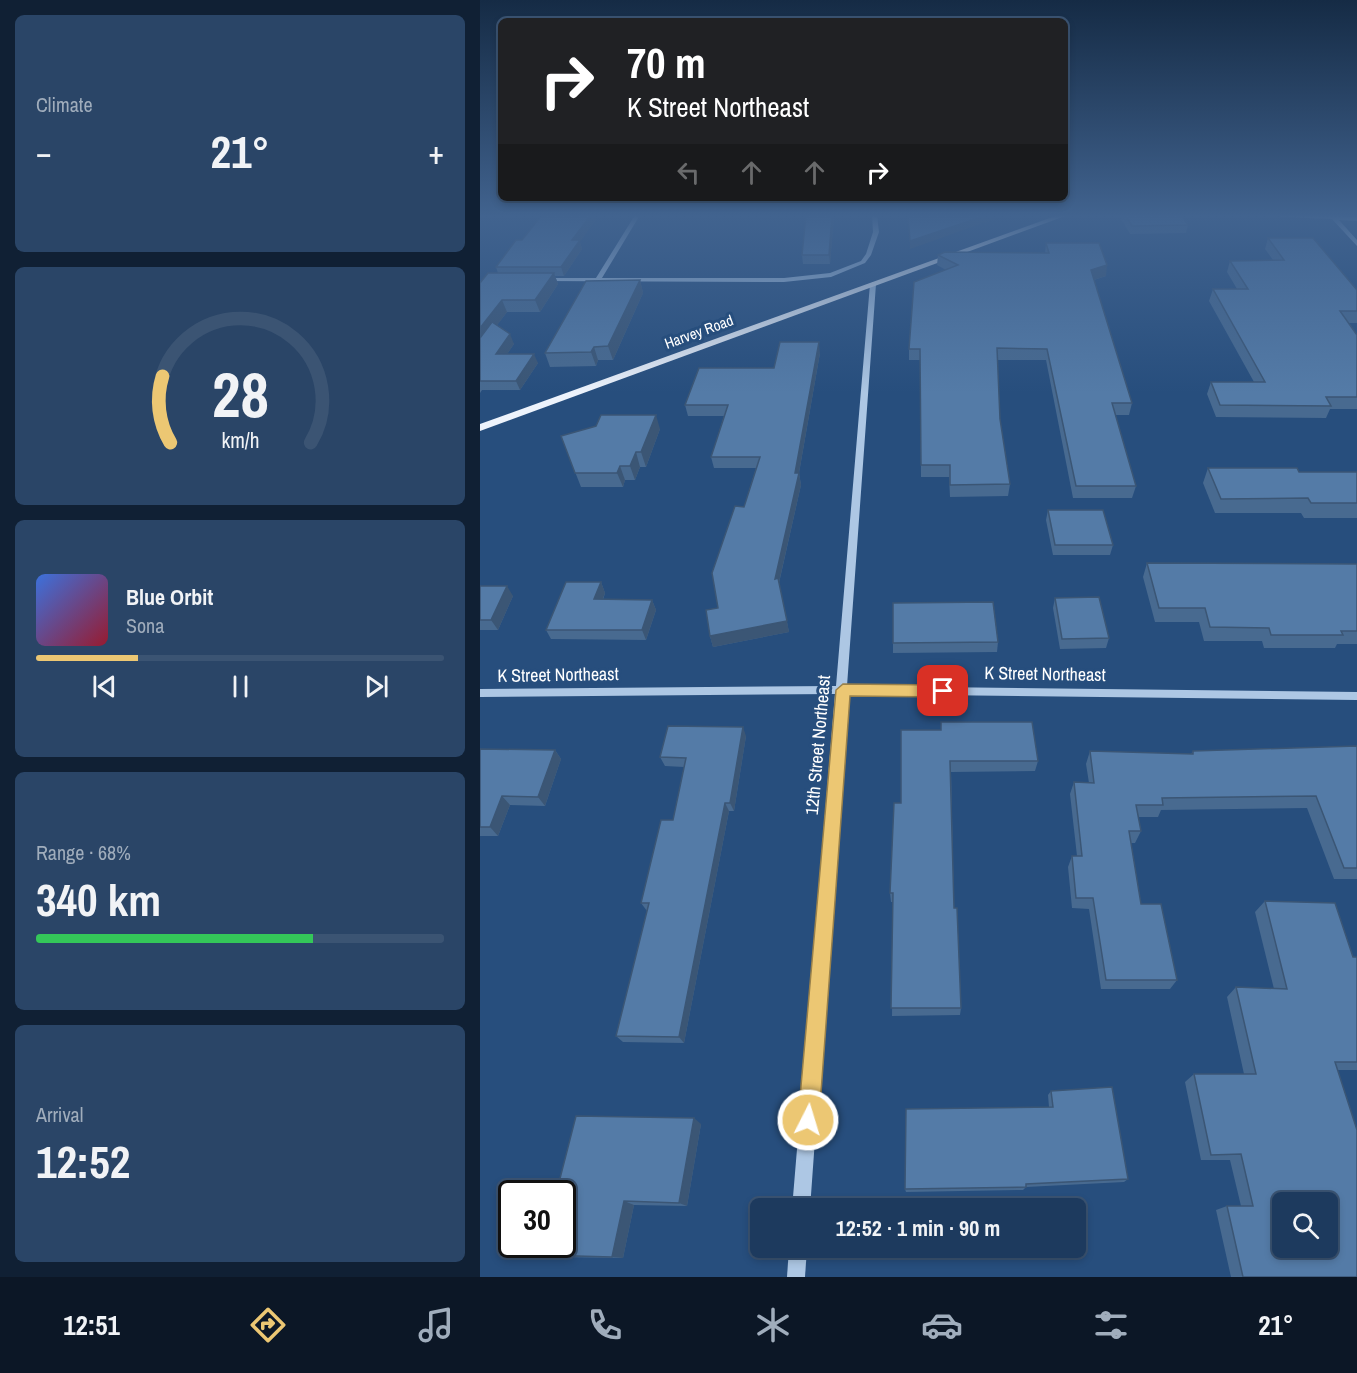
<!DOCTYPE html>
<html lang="en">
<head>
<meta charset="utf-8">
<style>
  body { margin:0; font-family:"Archivo Narrow",sans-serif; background:#2a4567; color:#f1f3f6; height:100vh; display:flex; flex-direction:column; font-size:22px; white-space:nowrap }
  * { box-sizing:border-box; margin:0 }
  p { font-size:20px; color:#a0adbc }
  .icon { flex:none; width:33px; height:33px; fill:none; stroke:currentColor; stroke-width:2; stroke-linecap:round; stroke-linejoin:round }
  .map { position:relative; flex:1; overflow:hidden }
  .sheet { display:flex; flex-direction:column; gap:15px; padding:15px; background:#102034; width:480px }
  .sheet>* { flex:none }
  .guide { position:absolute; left:18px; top:18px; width:570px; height:183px; border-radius:9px; box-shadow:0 3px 9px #0003,0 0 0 2px #3b5473; background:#202124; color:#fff; overflow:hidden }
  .buttons { position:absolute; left:792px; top:1192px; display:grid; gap:12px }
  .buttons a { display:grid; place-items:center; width:66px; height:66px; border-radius:9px; background:#1d3a5e; box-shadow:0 3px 9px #0003,0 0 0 2px #3b5473; font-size:30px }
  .speed { position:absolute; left:18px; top:1180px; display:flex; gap:12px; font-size:30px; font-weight:700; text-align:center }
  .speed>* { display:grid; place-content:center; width:78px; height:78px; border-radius:50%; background:#1d3a5e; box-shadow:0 3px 9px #0003,0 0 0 2px #3b5473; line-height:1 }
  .speed .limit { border:3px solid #111; border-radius:9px; background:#fff; color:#111 }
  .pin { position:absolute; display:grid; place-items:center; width:51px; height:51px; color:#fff; margin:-26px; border-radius:12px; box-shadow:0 3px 9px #0006 }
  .me { position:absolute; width:66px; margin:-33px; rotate:5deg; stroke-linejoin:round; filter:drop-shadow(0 0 4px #0008) }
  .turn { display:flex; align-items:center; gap:21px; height:126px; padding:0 30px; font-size:27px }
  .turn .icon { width:78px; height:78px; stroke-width:2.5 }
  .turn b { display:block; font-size:42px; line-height:51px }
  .lanes { display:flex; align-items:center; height:57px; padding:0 30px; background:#0003; justify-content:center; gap:30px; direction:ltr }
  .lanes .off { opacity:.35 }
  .big { font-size:45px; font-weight:800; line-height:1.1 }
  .sheet .tile { flex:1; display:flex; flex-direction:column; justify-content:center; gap:9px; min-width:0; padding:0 21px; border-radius:9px; background:#2a4567 }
  .sheet .dial { align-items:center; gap:0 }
  .dial svg { height:156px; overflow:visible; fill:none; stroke:#3b5473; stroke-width:7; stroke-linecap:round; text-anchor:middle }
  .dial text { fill:#f1f3f6; stroke:none }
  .song { display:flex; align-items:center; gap:18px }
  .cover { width:72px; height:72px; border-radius:9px; background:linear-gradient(135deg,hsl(220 70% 55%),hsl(350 70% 35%)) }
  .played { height:6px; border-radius:3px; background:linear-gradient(90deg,#ecc773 25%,#3b5473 25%) }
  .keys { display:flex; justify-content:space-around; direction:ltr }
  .heat { display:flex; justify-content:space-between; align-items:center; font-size:33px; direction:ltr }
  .charge { height:9px; border-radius:4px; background:linear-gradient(90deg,#34c759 68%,#3b5473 0) }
  .trip { position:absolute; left:270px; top:1198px; width:336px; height:60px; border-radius:9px; background:#1d3a5e; box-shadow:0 3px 9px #0003,0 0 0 2px #3b5473; font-weight:800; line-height:60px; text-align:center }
  .menu { display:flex; height:96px; justify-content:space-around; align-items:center; background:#0c1726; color:#a0adbc }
  .menu .icon { width:42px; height:42px }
  .menu .current { color:#ecc773 }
  .menu b { font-size:27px; color:#f1f3f6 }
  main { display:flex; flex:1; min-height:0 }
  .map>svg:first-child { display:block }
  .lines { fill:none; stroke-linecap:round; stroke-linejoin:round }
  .minor { fill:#adc7e4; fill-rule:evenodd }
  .major { fill:#edf3fc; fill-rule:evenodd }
  .wall { fill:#486a90 }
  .shaded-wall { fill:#3b5675 }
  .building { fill:#547ba7; stroke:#3b5675; stroke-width:1.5; fill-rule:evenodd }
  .route { fill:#ecc773; stroke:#99814b; stroke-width:1.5 }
  .labels { text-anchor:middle; stroke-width:6; stroke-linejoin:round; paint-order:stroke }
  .far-street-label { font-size:15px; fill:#fff; stroke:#274e7d }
  .street-label { font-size:18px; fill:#fff; stroke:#274e7d }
</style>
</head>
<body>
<main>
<section class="sheet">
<div class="tile"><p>Climate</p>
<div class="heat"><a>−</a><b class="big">21°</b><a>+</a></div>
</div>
<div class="tile dial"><svg viewBox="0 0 100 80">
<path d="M14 69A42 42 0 1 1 86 69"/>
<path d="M14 69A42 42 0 0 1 10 35" stroke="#ecc773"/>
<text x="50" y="56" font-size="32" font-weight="700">28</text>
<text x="50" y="72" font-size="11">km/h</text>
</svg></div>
<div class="tile">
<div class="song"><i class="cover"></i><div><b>Blue Orbit</b><p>Sona</p></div></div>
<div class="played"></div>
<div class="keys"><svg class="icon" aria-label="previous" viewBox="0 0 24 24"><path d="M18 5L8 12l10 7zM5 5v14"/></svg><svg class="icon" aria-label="pause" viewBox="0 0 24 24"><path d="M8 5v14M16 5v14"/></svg><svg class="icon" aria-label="next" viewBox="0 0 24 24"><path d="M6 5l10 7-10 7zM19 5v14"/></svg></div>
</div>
<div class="tile"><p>Range · 68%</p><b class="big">340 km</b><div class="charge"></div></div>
<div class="tile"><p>Arrival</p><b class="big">12:52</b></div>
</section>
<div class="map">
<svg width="877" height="1277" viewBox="0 0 877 1277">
  <rect width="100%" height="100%" fill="#274e7d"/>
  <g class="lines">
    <g class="minor">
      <polygon points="155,215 160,215 122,278 304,278 350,273 381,261 386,254 393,232 392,215 397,215 399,232 391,255 385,263 351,277 304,282 60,281 60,279 62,278 116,278"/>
      <polygon points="800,215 877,217 877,221 859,220 877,240 877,246 852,219 802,217"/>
      <polygon points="393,282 396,284 367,686 877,692 877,700 367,694 330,1209 312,1209 355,694 0,697 0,689 356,686 390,284"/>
      <polygon points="309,1248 327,1248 325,1277 307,1277"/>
    </g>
    <polygon class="major" points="578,215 588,215 0,431 0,424"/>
  </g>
  <g class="wall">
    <polygon points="326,215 354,215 350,264 323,264 322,255"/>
    <polygon points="639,215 701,215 708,225 706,233 650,234"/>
    <polygon points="788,238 877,290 877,323 868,323 877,335 877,409 850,409 846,418 736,417 727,394 731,382 774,382 729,301 733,289 757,289 747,272 750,261 793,260 785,249"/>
    <polygon points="100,242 102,249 84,276 75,276 78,284 60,312 27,312 17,325 34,344 27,354 58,363 40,390 2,390 0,393 0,283 18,273 16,267"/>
    <polygon points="566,243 626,276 614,280 652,403 649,415 635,415 656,486 652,498 593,498 566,360 517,360 520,419 530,484 528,496 470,497 469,477 441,477 440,360 429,360 429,349 466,270 457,265 458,255 565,253"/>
    <polygon points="160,280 163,293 133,360 118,360 116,366 70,367 65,353"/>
    <polygon points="340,353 319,473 321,485 299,583 309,632 233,647 230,636 264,507 276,468 234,468 231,457 244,416 208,416 205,405 294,368"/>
    <polygon points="180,429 166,467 160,467 155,480 145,480 143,487 101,487 81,436"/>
    <polygon points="728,468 819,472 877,472 877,518 824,518 821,513 735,513 723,483"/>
    <polygon points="568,510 633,545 630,555 573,555 566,520"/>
    <polygon points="667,563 877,564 877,644 857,644 855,648 784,648 782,641 724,641 719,622 675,622 663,577"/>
    <polygon points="121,582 125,593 123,600 172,600 176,610 166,640 71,639 66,630"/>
    <polygon points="0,586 33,596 18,630 0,630"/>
    <polygon points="575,598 629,638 626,648 580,649 573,608"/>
    <polygon points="518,642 517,652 413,653 413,643"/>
    <polygon points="421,730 558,761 555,771 471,772 474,908 481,1008 480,1015 412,1016 413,902 411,902 410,893 421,803"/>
    <polygon points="266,736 254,811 249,811 204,1043 143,1042 136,1036 167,911 161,903 193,820 204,767 185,766 180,757"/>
    <polygon points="877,746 877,879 854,879 827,808 681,810 678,817 658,817 661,831 655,843 650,843 661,904 697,980 690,989 621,989 609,909 592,908 588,867 592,856 597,856 590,794 594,782 609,783 606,764 610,751 711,754 713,751"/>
    <polygon points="0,749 75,750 81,759 65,806 30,805 18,836 0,836"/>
    <polygon points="785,901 873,957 877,957 877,1070 857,1070 877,1277 751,1277 736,1210 747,1206 761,1206 750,1160 721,1160 705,1082 714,1074 764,1074 747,997 756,987 794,989 775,912"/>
    <polygon points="571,1091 648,1179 644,1182 546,1187 543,1190 426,1192 425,1189 569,1107 568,1095"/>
    <polygon points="221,1124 207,1206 154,1205 143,1258 74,1257 61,1255"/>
  </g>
  <g class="shaded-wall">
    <polygon points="111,215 119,215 100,242 102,249 84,276 81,267 92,240"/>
    <polygon points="352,215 354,215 350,264 349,255"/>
    <polygon points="507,215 526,215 430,249 430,241"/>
    <polygon points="627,265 626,276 610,281 611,270"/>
    <polygon points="74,273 78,284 60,312 55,300"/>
    <polygon points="160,280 163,293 133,360 128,346"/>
    <polygon points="22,300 27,312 0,348 0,328"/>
    <polygon points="30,334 34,344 21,363 16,354"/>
    <polygon points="339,342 340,353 317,484 319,473 321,485 297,591 295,579"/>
    <polygon points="114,347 118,360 116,366 111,352"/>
    <polygon points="54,354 58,363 40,390 36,381"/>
    <polygon points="176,415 180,429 166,467 161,452"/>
    <polygon points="156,452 160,467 155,480 150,466"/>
    <polygon points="140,466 145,480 143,487 137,473"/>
    <polygon points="121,582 125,593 119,609 114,599"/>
    <polygon points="27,586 33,596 18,630 11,620"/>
    <polygon points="172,600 176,610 166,640 162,630"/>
    <polygon points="307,621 309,632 233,647 230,636"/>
    <polygon points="263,727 266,736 254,811 250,803"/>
    <polygon points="75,750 81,759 65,806 58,797"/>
    <polygon points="22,796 30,805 18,836 10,827"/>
    <polygon points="245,803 249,811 204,1043 199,1037"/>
    <polygon points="214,1118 221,1124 207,1206 199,1203"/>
    <polygon points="144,1201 154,1205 143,1258 132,1257"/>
  </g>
  <g class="building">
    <polygon points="62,215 111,215 92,240 100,240 81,267 16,267 36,240 42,240"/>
    <polygon points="326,215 352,215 349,255 322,255"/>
    <polygon points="428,215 507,215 430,241"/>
    <polygon points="645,215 701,215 708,225 652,226"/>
    <polygon points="788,238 833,238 877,290 877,311 860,311 877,335 877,397 846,397 851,406 740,405 731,382 785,382 733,289 768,289 750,261 804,260"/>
    <polygon points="566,243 619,243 627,265 611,270 652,403 632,403 656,486 596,486 567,349 517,348 520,419 530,484 470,485 470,465 441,465 440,349 429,349 434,282 478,265 458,255 465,252 569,253"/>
    <polygon points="8,273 74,273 55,300 22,300 0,328 0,283"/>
    <polygon points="160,280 128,346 114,347 111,352 65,353 106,281"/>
    <polygon points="12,322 30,334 16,354 54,354 36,381 0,381 0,338"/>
    <polygon points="300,342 339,342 315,473 319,473 295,579 298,578 307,621 230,636 226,610 238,608 232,573 255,506 264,507 280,457 231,457 248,405 205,405 219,368 294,368"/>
    <polygon points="121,415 176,415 161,452 156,452 150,466 140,466 137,473 95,473 81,436 116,426"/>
    <polygon points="728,468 817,468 819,472 877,472 877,503 831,503 828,498 741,499"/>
    <polygon points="568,510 623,510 633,545 575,545"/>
    <polygon points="667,563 877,564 877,631 861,631 863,635 791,635 789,628 730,627 725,608 679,608"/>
    <polygon points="86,582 121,582 114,599 172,600 162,630 66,630"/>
    <polygon points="0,586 27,586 11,620 0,620"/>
    <polygon points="619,597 629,638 582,639 575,598"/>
    <polygon points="513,602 518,642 413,643 413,603"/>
    <polygon points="461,722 552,722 558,761 470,761 474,908 477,908 481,1008 411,1008 413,893 410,893 414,803 421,803 421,730 461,730"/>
    <polygon points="188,726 263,727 250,803 245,803 199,1037 136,1036 169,903 161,903 181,820 193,820 206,758 180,757"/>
    <polygon points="877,746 877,868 864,868 836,796 682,798 683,805 656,805 661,831 649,831 661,904 681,904 697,980 626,980 613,898 596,898 592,856 602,856 594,782 614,783 610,751 713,754 713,751"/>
    <polygon points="0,749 75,750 58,797 22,796 10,827 0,827"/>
    <path d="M785,901L855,903L873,957H877V1062H855L877,1130V1277H763L747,1206H773L761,1154L731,1155L714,1074H776L756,987L807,989ZM802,1203H848V1248H802Z"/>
    <polygon points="632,1087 648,1179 546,1184 546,1187 425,1189 426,1109 573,1107 571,1091"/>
    <polygon points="96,1116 214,1118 199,1203 144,1201 132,1257 61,1255 64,1245 82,1245 82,1194 76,1194"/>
  </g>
  <linearGradient id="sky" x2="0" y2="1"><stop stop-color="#152b45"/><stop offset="0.55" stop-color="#41638f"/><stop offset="1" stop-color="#41638f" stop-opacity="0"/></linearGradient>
  <rect width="877" height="393" fill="url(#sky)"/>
  <polygon class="route" points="363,684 463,685 470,691 463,697 370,696 339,1120 336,1127 328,1130 321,1127 318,1120 356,690"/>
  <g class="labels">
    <g class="far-street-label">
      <text transform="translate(219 332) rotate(-20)" y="5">Harvey Road</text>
    </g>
    <g class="street-label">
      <text transform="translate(565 674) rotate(1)" y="6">K Street Northeast</text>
      <text transform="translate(78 675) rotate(-1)" y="6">K Street Northeast</text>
      <text transform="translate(338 745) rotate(-85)" y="6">12th Street Northeast</text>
    </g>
  </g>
</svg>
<div class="buttons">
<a><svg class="icon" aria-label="search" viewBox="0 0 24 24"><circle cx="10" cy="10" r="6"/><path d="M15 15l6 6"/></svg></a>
</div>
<div class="speed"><div class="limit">30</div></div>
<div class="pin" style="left:463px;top:691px;background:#d93025"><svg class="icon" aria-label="arrive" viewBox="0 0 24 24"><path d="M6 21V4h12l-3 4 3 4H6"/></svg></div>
<svg class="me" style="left:328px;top:1120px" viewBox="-20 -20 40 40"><circle r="17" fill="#ecc773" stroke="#fff" stroke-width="3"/><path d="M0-11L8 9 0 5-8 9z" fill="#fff"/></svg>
<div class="trip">12:52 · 1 min · 90 m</div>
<div class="guide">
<div class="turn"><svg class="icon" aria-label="right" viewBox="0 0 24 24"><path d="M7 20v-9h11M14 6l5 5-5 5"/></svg><div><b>70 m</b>K Street Northeast</div></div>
<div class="lanes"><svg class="icon off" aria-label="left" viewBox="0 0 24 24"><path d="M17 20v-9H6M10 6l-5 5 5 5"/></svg><svg class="icon off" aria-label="ahead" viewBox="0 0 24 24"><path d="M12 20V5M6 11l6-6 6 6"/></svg><svg class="icon off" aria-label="ahead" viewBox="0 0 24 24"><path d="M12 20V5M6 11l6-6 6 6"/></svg><svg class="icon" aria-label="right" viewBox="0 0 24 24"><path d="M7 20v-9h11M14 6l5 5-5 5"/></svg></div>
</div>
</div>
</main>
<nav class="menu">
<b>12:51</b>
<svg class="icon current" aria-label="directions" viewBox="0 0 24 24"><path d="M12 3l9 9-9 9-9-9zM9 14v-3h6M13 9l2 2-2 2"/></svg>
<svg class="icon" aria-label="music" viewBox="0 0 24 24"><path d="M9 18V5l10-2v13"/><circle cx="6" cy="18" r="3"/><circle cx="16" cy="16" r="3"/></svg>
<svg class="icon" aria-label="phone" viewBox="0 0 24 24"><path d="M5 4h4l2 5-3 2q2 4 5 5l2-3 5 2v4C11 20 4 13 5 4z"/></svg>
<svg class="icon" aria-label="climate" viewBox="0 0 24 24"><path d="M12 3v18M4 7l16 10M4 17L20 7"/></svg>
<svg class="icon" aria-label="car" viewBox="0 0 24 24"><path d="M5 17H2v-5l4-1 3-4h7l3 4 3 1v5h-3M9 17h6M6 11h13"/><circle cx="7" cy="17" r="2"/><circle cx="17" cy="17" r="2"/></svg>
<svg class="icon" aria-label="filters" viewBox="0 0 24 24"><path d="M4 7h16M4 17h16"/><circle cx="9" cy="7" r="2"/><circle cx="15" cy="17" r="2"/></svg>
<b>21°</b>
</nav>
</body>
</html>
